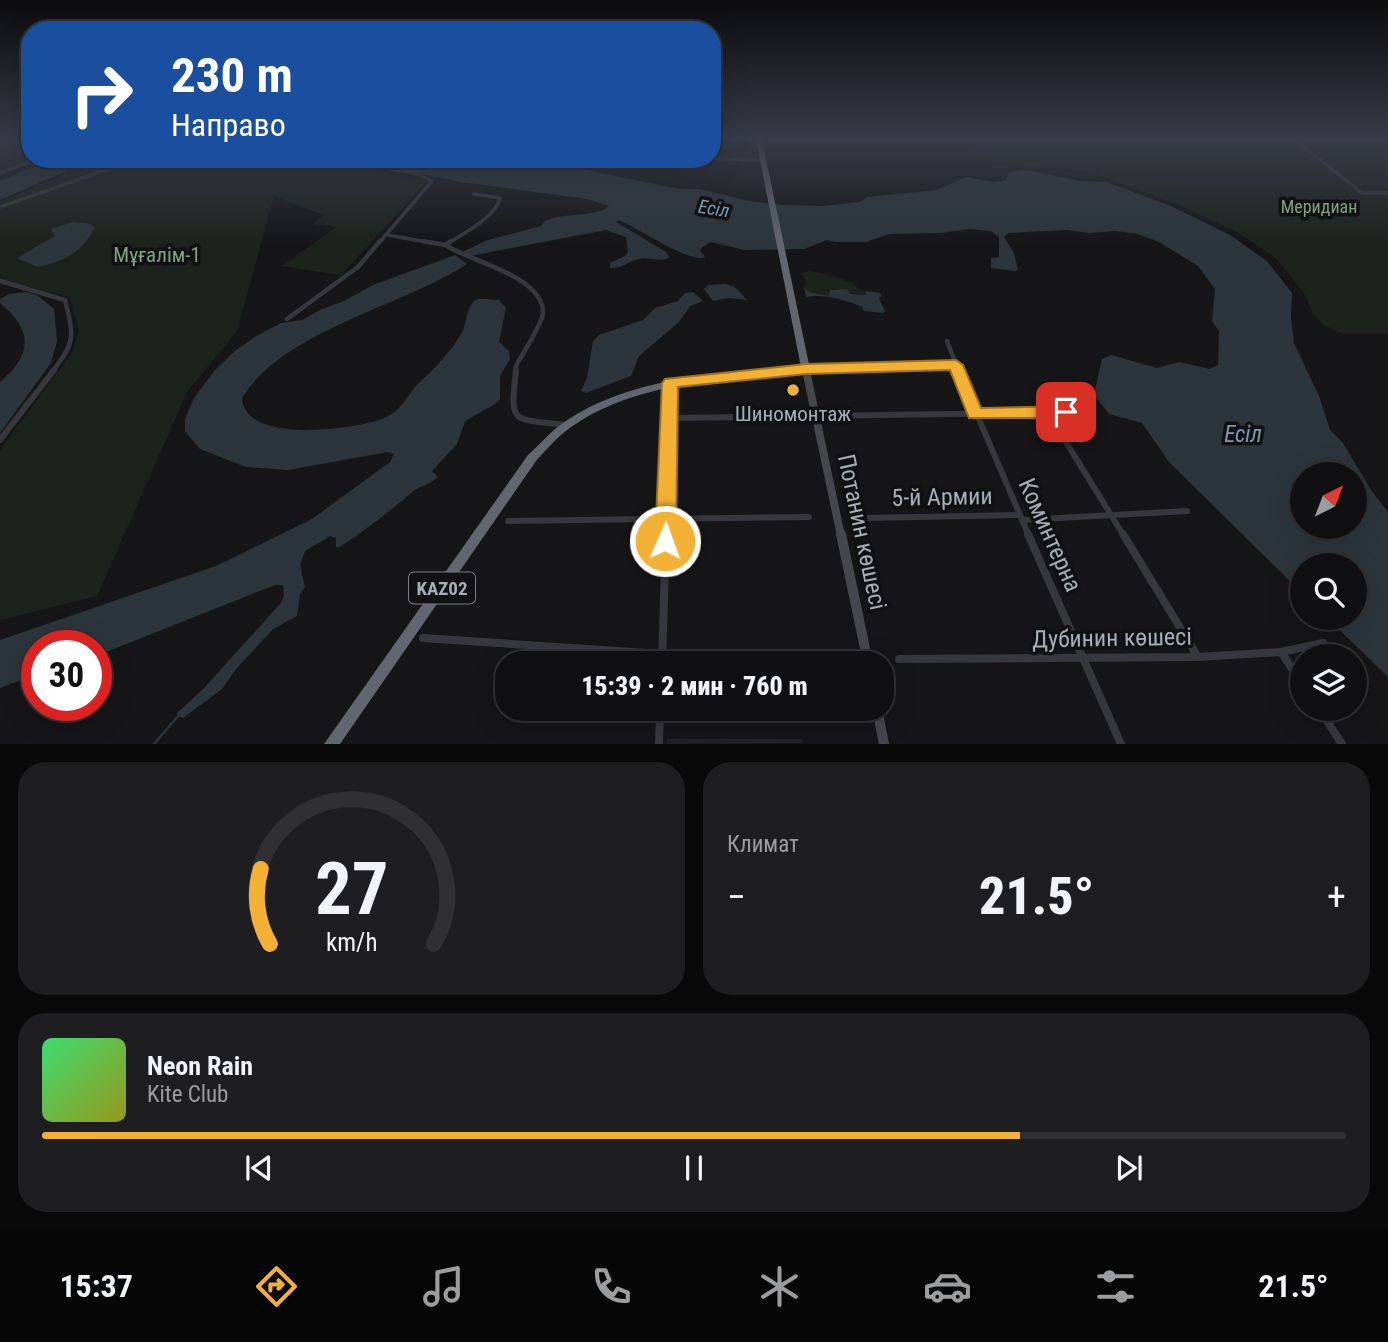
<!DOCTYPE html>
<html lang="ru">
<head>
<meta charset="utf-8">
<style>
  body { margin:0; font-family:"Roboto Condensed",sans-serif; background:#1e1e20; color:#f1f3f6; height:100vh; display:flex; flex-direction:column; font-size:26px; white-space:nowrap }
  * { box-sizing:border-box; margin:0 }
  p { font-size:23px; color:#9c9d9f }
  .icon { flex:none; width:38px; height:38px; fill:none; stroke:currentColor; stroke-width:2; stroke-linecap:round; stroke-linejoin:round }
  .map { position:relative; height:744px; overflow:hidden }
  .panel { display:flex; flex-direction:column; gap:18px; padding:18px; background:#09090a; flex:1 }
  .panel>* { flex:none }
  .top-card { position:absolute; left:21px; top:21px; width:700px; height:147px; border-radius:28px; box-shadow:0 7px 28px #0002,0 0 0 2px #303032; background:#1a4fa0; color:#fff; overflow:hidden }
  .needle { width:46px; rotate:42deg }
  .buttons { position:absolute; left:1290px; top:462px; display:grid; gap:14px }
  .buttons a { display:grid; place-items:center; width:77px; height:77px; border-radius:50%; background:#101012; box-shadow:0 7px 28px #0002,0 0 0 2px #303032; font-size:35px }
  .speed { position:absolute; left:21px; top:630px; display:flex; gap:14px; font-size:35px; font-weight:700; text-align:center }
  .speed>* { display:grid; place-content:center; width:91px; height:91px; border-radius:50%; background:#101012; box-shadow:0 7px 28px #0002,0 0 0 2px #303032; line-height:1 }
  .speed .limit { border:10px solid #d22; background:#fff; color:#111 }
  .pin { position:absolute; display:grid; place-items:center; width:60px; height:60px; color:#fff; margin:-30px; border-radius:14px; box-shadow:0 4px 10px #0006 }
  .me { position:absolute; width:77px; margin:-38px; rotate:2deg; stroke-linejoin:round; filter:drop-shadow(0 0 5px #0008) }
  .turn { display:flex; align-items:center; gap:24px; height:147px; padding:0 35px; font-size:32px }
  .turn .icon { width:91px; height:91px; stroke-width:2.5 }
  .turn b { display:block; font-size:49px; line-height:60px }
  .big { font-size:52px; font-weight:800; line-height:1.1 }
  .panel .tile { flex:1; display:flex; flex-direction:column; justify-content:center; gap:10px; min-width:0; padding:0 24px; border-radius:28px; background:#1e1e20 }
  .panel .dial { align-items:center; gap:0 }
  .dial svg { height:182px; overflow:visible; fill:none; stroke:#303032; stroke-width:7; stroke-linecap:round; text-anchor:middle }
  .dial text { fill:#f1f3f6; stroke:none }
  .song { display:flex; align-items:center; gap:21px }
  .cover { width:84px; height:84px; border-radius:10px; background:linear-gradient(135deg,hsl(140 70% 55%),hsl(60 70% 35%)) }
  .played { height:7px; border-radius:4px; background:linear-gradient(90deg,#f2b134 75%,#303032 75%) }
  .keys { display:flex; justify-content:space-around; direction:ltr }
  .heat { display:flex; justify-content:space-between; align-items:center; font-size:38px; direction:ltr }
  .panel .tiles { flex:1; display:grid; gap:18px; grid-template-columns:1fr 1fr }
  .tile:last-child { grid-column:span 2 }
  .trip { position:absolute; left:495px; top:651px; width:399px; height:70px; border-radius:28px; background:#101012; box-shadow:0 7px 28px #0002,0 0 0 2px #303032; font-weight:800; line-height:70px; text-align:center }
  .tab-bar { display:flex; height:112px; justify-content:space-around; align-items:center; background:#060607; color:#9c9d9f }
  .tab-bar .icon { width:49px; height:49px }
  .tab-bar .current { color:#f2b134 }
  .tab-bar b { font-size:32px; color:#f1f3f6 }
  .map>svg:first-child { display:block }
  .built { fill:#222225 }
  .green { fill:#1c231d }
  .water { fill:#2c353c; fill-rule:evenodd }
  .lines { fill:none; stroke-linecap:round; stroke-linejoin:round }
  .stream { stroke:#2c353c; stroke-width:2.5 }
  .street-far3 { stroke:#37383d; stroke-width:3.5 }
  .street-far2 { stroke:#37383d; stroke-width:4.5 }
  .street-far1 { stroke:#37383d; stroke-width:6 }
  .street { stroke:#37383d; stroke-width:8 }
  .secondary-far2 { stroke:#45474d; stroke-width:6 }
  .secondary-far1 { stroke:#45474d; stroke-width:8 }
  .secondary { stroke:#45474d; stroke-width:10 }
  .highway { fill:#63666e; fill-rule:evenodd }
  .route { fill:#f2b134; stroke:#9d7322; stroke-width:2 }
  .poi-dot { fill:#f2b134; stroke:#111113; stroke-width:2.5 }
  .labels { text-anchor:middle; stroke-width:7; stroke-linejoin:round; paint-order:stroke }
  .far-park-label { font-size:18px; fill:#7fa381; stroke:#111113 }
  .far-water-label { font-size:19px; font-style:italic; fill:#7f9bb3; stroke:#111113 }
  .shield { fill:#111113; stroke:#7b7e86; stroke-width:2 }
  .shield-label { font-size:19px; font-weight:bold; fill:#a8adb8 }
  .park-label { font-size:21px; fill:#7fa381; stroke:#111113 }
  .poi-label { font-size:21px; fill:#a8adb8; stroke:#111113 }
  .water-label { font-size:23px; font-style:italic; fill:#7f9bb3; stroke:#111113 }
  .near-street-label { font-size:24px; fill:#a8adb8; stroke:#111113 }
</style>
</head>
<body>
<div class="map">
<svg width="1388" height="744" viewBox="0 0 1388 744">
  <rect width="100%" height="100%" fill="#161618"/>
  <polygon class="built" points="667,739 801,739 802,743 667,744"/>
  <g class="green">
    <polygon points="0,140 30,140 30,159 0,170"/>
    <polygon points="967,140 1388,140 1388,334 1343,334 1324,325 1314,316 1305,295 1277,259 1240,234 1179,205 1090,172 988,161 973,153"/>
    <polygon points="101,159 320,159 427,182 341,275 281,266 337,227 313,224 324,215 274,196 237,331 187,392 97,596 0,620 0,450 72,353 79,331 70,297 0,280 0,201"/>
    <path d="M808,271C829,272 837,279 855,283L857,288L867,291V295C853,294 845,290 833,289L829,296L808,292L804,287L807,282L801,274Z"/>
  </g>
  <g class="water">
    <polygon points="54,159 94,159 0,200 0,181"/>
    <path d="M349,159H531L554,166L584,169L588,159H595L591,161L587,170L679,189H698L749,201L784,205L822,206L860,202L867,197L937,190L966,177L993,182L1006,180L1009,172L1027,170L1080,181L1106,182L1171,206L1230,235L1267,261L1292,293L1291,318L1294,343L1319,396L1330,430L1343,443L1371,490L1388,512V677L1327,618H1354V565H1302V593L1169,462L1142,423L1109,414L1094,395L1102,359L1111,355L1157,368L1179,362L1210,369L1218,365L1219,331L1212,321L1215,289L1198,266L1159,242L1138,234L1116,231L1089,233L1067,230L1008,233L1004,237L1014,253L1018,270L1015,271L991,268V258L999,257V237L991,231L970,229L941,233L889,234L866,242H836L827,240L804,249L744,250L711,242L701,248L700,251L705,257C689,264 638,227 618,220L616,222L666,252L669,258C658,262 650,257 639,259C628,261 622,269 610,268V263L625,256L628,252L626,237L606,230L470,256L462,252L488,240L541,226C549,210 593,220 609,206L587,199L461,182ZM1302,474H1354V527H1302Z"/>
    <path d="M73,222L91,224L94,229C81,253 64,261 38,267L17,258L55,236L51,229Z"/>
    <path d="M455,255L467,264C401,307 284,330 242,398C244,419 262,424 280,428C305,433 368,428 390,415C404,407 410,390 422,380C436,367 450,352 460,336C467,326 465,311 473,302C479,296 491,300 499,300L506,308L499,342L509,351L510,359L500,376V399L495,404L465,421L457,444L432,471L438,477C429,485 419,486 410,494C388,513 365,530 340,547H336V538L330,536L305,551L300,565L305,587L300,594L297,616L273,629L236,669L222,689L183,718L178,716L177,713L204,688L281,603L284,595L283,585H275L96,656V646H37V674L0,688V640L216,566L312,519L390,462L394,454L388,452L288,470L246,467L200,449L185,431V419L194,398L215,370L236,350L258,335L281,323L302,320L322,309L344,301L373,285Z"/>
    <polygon points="726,284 735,287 747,300 729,298 713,301 704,289 708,285"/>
    <path d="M804,287L809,292L829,296L830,290L846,289L851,294L866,295V291L880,293L882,296L879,298L885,311L883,313L864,311L862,307C843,299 823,294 806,297Z"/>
    <path d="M26,292L37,295L54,309L57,341L51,363L0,433V382C33,354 33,330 0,303V299L9,294Z"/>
    <polygon points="693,292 703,301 690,306 679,322 639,356 631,376 586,393 581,391 587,378 593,341 599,335 643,320 655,308 678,301 685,293"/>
  </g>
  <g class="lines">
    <polyline class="stream" points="154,744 178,716"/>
    <g class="street-far3">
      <polyline points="1295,140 1362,193 1388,193"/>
      <polyline points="0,146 20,140"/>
      <polyline points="339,159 418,174 432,181 379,243"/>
      <polyline points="684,159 762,160"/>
      <polyline points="0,173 37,159"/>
      <polyline points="0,207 136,159"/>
      <polyline points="388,235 432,243"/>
      <path d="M449,243C465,232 495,218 500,198L474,194"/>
    </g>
    <g class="street-far2">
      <polyline points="422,241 445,245"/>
      <path d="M451,241L445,245C471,262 544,276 543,313C542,325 522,354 516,366L515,372"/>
      <path d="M0,281L65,300C74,336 76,342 52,372"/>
      <polyline points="287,319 358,267 380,241"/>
      <polyline points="947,341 959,372"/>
      <polyline points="806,369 956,365"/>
    </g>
    <g class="street-far1">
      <path d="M516,370C510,426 511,418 565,425"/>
      <polyline points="958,370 1029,536"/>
      <polyline points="1048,413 1124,536"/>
      <polyline points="669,418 1084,412"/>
      <polyline points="0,440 54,370"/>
      <polyline points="864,518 1020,515"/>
      <polyline points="1022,520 1187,511"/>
      <polyline points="508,521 809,517"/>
      <polyline points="666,536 670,383"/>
    </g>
    <g class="street">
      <polyline points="1028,534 1121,744"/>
      <polyline points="1123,534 1198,657"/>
      <polyline points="423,638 662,654 673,661 867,659"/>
      <polyline points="1281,652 1302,684"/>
      <polyline points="899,659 1198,657 1281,652 1323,643"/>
      <polyline points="662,663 666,534"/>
      <polyline points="1319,709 1342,744"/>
      <polyline points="659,744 660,709"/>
    </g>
    <polyline class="secondary-far2" points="806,369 807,372"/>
    <polyline class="secondary-far1" points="806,370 841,536"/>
    <g class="secondary">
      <polyline points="841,534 868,663"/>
      <polyline points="877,709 884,744"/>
    </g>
    <path class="highway" d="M756,140H762L810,369L809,371C785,375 759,375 734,378C675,384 610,395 562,434C553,442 544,452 536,461L340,744H324L528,455C537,447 546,437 555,429C622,376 720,373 801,367Z"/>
  </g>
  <linearGradient id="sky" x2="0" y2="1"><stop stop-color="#0c0c0d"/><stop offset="0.57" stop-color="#363c48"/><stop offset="1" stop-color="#363c48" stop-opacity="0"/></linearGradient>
  <rect width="1388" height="244" fill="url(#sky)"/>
  <polygon class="route" points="956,360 963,365 981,408 1066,406 1074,412 1066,418 969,418 950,370 806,374 678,387 676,541 673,547 665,549 658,547 655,541 662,383 665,379 806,364"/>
  <circle class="poi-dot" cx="793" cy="390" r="7"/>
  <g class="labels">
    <g class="far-park-label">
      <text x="1319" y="213">Меридиан</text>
    </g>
    <g class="far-water-label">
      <text transform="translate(714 208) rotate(9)" y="7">Есіл</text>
    </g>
    <rect class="shield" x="409" y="572.5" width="66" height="31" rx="5"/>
    <g class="shield-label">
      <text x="442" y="595">KAZ02</text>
    </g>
    <g class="park-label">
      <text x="157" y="262">Мұғалім-1</text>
    </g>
    <g class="poi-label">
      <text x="793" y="421">Шиномонтаж</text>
    </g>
    <g class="water-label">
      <text x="1243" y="442">Есіл</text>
    </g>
    <g class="near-street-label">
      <text transform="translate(942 497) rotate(-1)" y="8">5-й Армии</text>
      <text transform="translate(862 532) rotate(78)" y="8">Потанин көшесі</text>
      <text transform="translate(1050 535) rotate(66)" y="8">Коминтерна</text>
      <text transform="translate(1112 638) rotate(-1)" y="8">Дубинин көшесі</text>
    </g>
  </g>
</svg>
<div class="buttons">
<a><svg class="needle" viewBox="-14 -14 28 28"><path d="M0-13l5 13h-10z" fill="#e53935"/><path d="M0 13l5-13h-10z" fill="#9c9d9f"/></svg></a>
<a><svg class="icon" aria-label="search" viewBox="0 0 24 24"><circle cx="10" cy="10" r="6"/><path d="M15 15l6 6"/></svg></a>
<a><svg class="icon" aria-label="layers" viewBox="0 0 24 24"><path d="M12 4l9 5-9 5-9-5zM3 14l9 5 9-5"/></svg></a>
</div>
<div class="speed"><div class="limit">30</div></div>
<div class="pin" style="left:1066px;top:412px;background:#d93025"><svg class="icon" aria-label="arrive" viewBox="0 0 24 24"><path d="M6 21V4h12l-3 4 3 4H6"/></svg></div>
<svg class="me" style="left:665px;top:541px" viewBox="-20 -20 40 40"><circle r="17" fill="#f2b134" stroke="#fff" stroke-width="3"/><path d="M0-11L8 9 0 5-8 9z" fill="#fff"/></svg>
<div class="trip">15:39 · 2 мин · 760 m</div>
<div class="top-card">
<div class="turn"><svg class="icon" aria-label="right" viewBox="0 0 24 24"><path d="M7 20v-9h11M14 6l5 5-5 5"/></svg><div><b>230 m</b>Направо</div></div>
</div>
</div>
<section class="panel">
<div class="tiles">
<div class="tile dial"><svg viewBox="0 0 100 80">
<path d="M14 69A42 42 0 1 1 86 69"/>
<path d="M14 69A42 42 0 0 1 10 36" stroke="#f2b134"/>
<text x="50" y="56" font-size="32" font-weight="700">27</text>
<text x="50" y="72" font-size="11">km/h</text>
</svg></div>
<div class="tile"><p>Климат</p>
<div class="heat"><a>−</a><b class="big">21.5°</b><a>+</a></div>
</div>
<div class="tile">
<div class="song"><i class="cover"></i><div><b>Neon Rain</b><p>Kite Club</p></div></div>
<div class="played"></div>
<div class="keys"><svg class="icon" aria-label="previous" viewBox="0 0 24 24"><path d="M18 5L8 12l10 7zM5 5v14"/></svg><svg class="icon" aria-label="pause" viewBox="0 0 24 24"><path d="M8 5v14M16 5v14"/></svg><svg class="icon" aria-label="next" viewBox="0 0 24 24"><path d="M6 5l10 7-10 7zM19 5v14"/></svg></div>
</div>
</div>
</section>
<nav class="tab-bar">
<b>15:37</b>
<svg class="icon current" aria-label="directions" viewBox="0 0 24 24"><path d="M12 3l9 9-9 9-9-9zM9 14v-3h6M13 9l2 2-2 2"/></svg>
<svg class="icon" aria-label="music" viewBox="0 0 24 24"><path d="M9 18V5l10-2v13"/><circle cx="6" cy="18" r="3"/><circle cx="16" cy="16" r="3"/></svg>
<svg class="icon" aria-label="phone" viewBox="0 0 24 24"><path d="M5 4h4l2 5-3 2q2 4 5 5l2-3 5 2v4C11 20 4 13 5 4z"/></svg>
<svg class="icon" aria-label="climate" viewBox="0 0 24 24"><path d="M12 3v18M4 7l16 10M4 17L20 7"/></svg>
<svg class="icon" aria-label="car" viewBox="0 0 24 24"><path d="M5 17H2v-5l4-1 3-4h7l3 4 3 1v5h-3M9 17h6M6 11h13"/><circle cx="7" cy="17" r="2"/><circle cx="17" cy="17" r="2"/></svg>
<svg class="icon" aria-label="filters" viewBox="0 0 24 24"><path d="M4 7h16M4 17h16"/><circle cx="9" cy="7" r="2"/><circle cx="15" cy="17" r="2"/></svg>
<b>21.5°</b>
</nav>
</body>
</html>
